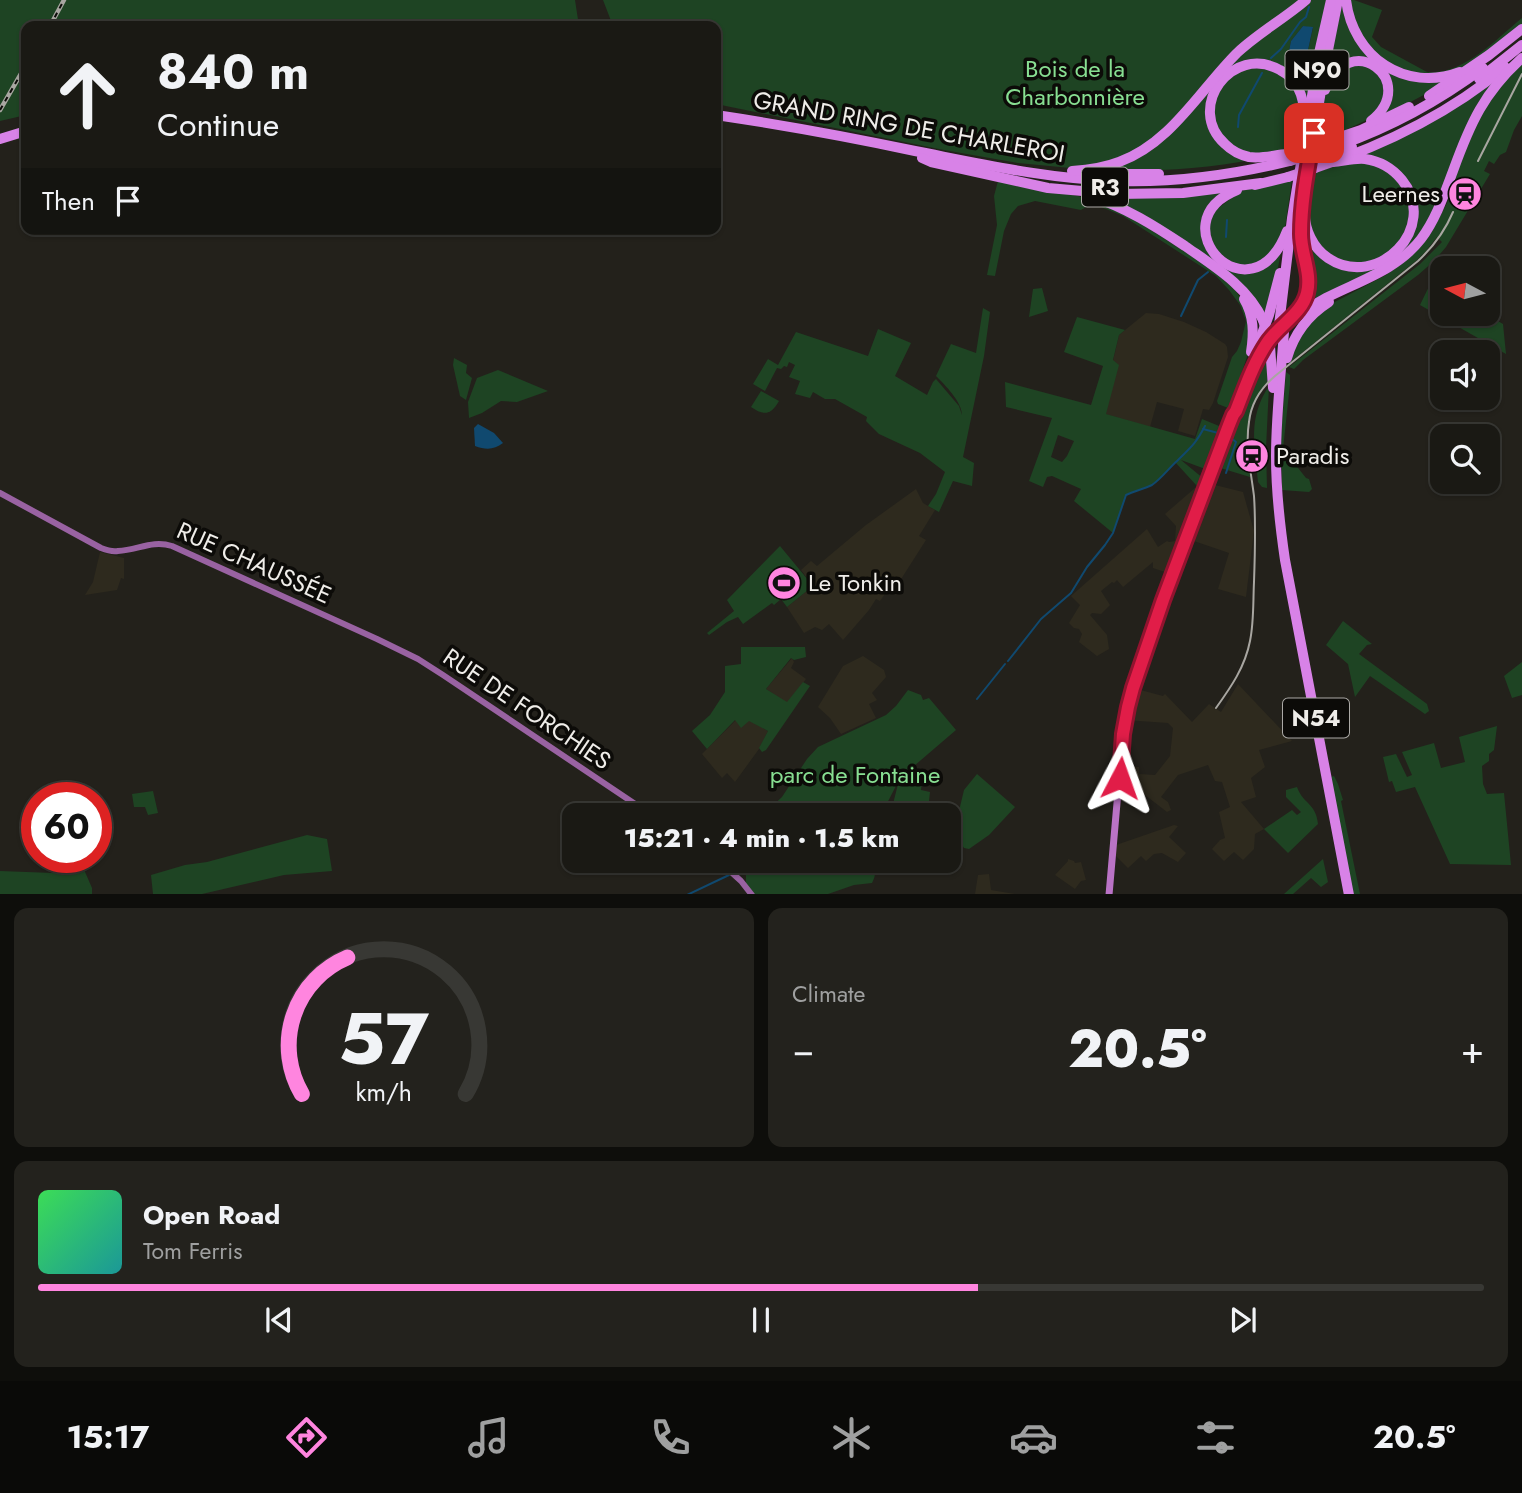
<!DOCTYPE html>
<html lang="en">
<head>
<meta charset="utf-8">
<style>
  body { margin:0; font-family:Jost,sans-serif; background:#23221d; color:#f1f3f6; height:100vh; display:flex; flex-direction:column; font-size:26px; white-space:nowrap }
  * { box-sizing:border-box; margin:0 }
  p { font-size:23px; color:#9fa0a0 }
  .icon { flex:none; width:38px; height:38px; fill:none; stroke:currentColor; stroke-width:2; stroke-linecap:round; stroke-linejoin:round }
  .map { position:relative; height:894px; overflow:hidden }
  .side { display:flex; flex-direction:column; gap:14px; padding:14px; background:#0e0e0b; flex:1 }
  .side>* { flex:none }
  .banner { position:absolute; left:21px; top:21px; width:700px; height:214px; border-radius:14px; box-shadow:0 2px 5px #0004,0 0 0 2px #383834; background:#1a1914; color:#f1f3f6; overflow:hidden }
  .needle { width:46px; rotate:277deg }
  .controls { position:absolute; left:1430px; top:256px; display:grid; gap:14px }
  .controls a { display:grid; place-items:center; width:70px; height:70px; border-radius:14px; background:#1a1914; box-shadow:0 2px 5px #0004,0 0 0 2px #383834; font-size:35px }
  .speed { position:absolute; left:21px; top:782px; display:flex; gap:14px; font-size:35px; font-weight:700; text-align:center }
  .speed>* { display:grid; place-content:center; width:91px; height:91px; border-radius:50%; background:#1a1914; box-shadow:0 2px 5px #0004,0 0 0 2px #383834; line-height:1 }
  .speed .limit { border:10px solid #d22; background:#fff; color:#111 }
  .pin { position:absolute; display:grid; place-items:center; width:60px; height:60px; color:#fff; margin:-30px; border-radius:14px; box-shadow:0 4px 10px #0006 }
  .me { position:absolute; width:77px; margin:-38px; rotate:4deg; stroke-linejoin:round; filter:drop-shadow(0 0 5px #0008) }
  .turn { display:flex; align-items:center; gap:24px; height:147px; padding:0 21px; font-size:32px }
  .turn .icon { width:91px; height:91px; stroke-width:2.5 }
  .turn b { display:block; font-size:49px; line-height:60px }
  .then { display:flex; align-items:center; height:66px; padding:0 21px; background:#0003; gap:14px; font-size:26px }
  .big { font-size:52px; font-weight:800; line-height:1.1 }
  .side .tile { flex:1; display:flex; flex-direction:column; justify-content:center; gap:10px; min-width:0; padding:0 24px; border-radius:14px; background:#23221d }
  .side .dial { align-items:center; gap:0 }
  .dial svg { height:182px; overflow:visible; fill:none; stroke:#383834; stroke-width:7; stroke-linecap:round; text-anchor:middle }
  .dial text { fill:#f1f3f6; stroke:none }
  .song { display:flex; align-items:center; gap:21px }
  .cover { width:84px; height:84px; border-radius:10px; background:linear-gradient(135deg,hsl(130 70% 55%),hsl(180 70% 35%)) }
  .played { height:7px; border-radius:4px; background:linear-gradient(90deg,#ff85df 65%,#383834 65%) }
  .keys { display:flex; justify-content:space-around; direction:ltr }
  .heat { display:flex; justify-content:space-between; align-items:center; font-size:38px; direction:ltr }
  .side .tiles { flex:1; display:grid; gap:14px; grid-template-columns:1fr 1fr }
  .tile:last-child { grid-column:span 2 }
  .trip { position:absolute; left:562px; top:803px; width:399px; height:70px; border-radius:14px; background:#1a1914; box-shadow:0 2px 5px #0004,0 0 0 2px #383834; font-weight:800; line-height:70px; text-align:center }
  .tabs { display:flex; height:112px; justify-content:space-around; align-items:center; background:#0a0a08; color:#9fa0a0 }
  .tabs .icon { width:49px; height:49px }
  .tabs .selected { color:#ff85df }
  .tabs b { font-size:32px; color:#f1f3f6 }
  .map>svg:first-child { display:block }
  .built { fill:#2e2a1e }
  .green { fill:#1e4423; fill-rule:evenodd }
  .water { fill:#10496f }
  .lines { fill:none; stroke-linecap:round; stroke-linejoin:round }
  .stream { stroke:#10496f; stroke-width:2 }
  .secondary { stroke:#9962a2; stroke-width:6 }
  .primary { stroke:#ba73c6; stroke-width:7 }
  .highway { stroke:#d882e7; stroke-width:10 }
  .tram { stroke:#a8a6a1; stroke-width:2 }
  .rail-casing { stroke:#a8a6a1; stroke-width:4.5 }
  .rail { stroke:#0c0b08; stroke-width:2; stroke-dasharray:5; stroke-linecap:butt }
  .highway-bridge { stroke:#d882e7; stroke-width:10 }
  .route-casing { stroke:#92132f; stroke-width:18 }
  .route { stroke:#e11d48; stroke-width:12 }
  .labels { text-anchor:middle; stroke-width:7; stroke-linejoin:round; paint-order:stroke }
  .shield { fill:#0c0b08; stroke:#aba9a6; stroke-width:2 }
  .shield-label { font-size:23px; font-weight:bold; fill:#efede9 }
  .park-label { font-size:24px; fill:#88df92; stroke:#0c0b08 }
  .street-label { font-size:24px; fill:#efede9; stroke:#0c0b08 }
  .poi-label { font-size:24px; fill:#efede9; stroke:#0c0b08; text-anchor:start }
</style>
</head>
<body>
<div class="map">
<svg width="1522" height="895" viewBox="0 0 1522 895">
  <rect width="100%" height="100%" fill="#23211b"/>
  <g class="built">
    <polygon points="1146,313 1159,314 1184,322 1206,332 1225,344 1227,347 1228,357 1213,403 1209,410 1203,409 1195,436 1178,431 1184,409 1157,402 1150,427 1105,414 1118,365 1113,361 1119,335"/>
    <polygon points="1207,483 1243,492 1254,531 1246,597 1218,589 1229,553 1188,539 1171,574 1153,568 1153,562 1123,587 1117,580 1114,583 1112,582 1101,591 1110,605 1101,614 1092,613 1090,615 1107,635 1109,649 1097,656 1079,642 1082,634 1079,629 1074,628 1069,623 1080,605 1071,596 1147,529 1158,547 1167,541 1169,542 1175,541 1176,526 1165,514 1195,488"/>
    <polygon points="916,489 923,503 935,510 919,536 926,540 896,587 889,588 880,601 876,599 869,610 843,640 829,624 822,630 815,627 804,633 787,607 813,586 801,570 811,561 817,566 866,525"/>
    <polygon points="100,552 124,558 124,579 121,578 117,590 85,595 93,582"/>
    <polygon points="863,656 884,670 886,677 872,693 877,700 869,704 876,718 841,734 830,718 818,707 843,666"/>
    <polygon points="792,658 794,662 791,668 806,679 787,703 766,689"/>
    <polygon points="1238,684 1292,741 1259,750 1265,767 1251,778 1256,797 1241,802 1264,829 1255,834 1254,849 1243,860 1234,852 1224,861 1212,849 1220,840 1225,838 1219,812 1230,807 1222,782 1215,781 1208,765 1178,775 1161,797 1168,802 1171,810 1167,812 1145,795 1138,804 1133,799 1138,793 1130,787 1129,789 1119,787 1120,766 1139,767 1139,774 1155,775 1170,756 1173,728 1168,723 1125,720 1133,688 1163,696 1165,694 1192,722 1209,704 1221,712"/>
    <polygon points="736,720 749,720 768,731 759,749 735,782 727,773 722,778 702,754"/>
    <polygon points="1174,825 1178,826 1169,837 1186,853 1178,862 1162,853 1154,854 1146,861 1141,856 1128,868 1115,855 1116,845"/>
    <polygon points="1068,859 1074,861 1075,863 1081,862 1086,880 1081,881 1075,889 1055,875 1068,861"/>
    <polygon points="989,874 991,890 1015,894 975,894 978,875"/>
  </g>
  <g class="green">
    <polygon points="0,0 575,0 579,26 26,26 26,115 0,121"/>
    <polygon points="603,0 1300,0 1251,37 1162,132 1135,152 1103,164 1070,168 1018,163 944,150 716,104 716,26 613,26"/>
    <path d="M1309,0H1326L1306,107L1296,81L1251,62L1213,91L1216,136L1256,159C1200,170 1149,172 1093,170L1136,156L1228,64ZM1303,26L1313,28L1305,64L1287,61L1291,41Z"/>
    <polygon points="1343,0 1348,19 1386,68 1445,78 1439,87 1374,121 1390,89 1364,60 1326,80"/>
    <path d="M1349,0H1354L1382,10L1372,37L1381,47L1427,72C1464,75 1495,40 1522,18V25L1464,68L1445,74H1412L1383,61L1360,36Z"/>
    <polygon points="1522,63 1522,116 1514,130 1506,152 1500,155 1494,164 1489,161 1484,171 1490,174 1446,247 1434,261 1418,275 1303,360 1294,369 1289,367 1420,264 1442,242 1437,237 1426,251 1417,260 1288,364 1294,342 1301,332 1331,304 1386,275 1403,263 1417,250 1435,226 1447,203 1461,159 1490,96"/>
    <polygon points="1366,65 1381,76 1385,99 1369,119 1339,133 1318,139 1325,97 1329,87 1346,66"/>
    <polygon points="1256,66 1278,71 1297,90 1302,112 1298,146 1284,150 1253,154 1232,147 1221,135 1213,115 1217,92 1235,72"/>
    <polygon points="1504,72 1494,83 1439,202 1422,233 1395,261 1305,307 1305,228 1313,244 1351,267 1399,251 1414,207 1397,172 1354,157"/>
    <polygon points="1359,161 1386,169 1406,191 1410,209 1407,231 1387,256 1361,264 1336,259 1317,243 1308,218 1307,207 1312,174 1347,162"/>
    <polygon points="1292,180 1285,228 1279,245 1255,265 1236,265 1214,249 1208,230 1213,212 1241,191"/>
    <polygon points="998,181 1078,196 1121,211 1212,269 1235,290 1242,300 1249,318 1248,354 1231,404 1228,408 1218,404 1217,401 1232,357 1237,351 1241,342 1246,321 1240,305 1229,290 1216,276 1123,216 1099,206 1088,206 1081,210 1035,201 1018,206 1011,214 1004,231 995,276 987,275 997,225 994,196"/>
    <polygon points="1234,189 1209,210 1207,246 1243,271 1282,248 1275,282 1265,318 1241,286 1099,196"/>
    <polygon points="1437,270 1442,273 1442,313 1484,313 1503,324 1506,354 1420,305"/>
    <polygon points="1042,288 1048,311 1029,317 1033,289"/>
    <path d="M983,308L990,312L984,356L963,457L974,463L972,486L953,481L939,512L928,506L936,494L945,472L920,453L879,434L866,421L867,417L835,399H825L813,392L810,398L795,394L800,381L789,377L795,365L789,362L787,367L784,366L781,369L777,368L765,391L753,384L768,359L778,365L796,332L868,356L878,329L911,343L895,376L927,395L933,382L936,379L959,406L962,415C962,402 945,385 936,376L951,344L976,353Z"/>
    <path d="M1077,317L1125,330L1119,335L1113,360L1119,365L1106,414L1195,439L1202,419L1224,428L1208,470L1181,460L1204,479L1197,486L1175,462C1168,471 1159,482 1148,487C1141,490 1133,491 1126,496L1113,533L1074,501L1081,489L1052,476L1047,477L1043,487L1029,481L1052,418L1006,407L1005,382L1091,405L1103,366L1064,352ZM1058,435L1074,441L1067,456L1062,462L1051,457Z"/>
    <path d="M1267,350L1269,380C1242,408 1247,442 1250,477L1217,467L1247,388Z"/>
    <polygon points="454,358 467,365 466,373 472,378 466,400 460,396 453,365"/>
    <polygon points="498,370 548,391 517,402 501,401 482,413 469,418 468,402 477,378"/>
    <polygon points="1286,372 1290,375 1290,384 1283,449 1306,478 1309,479 1312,489 1309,492 1282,490 1281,436"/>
    <path d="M1269,386L1266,448L1267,488L1262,487L1258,482C1255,445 1247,419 1269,386Z"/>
    <path d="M761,391L779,401C771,415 764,416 751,407Z"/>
    <polygon points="780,546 813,586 787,607 781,599 774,605 772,603 743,624 738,617 727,622 709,635 707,633 734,611 727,600"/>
    <polygon points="1343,621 1372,644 1367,645 1359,654 1427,704 1429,711 1425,714 1370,676 1355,697 1348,664 1326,645"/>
    <polygon points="741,647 805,647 806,657 794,660 791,658 766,689 787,702 803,682 810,686 766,750 762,752 759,748 768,731 749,721 741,728 735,720 707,749 692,731 710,715 725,692 725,666 741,664"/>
    <polygon points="1522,662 1522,695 1512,698 1504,676"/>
    <polygon points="908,690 921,695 923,700 929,698 956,730 900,778 914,776 922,780 921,790 930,792 929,801 943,804 941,815 887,815 893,804 899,780 881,815 767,815 765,813 782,797 807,759 818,747 886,715 896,706"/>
    <polygon points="1497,726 1494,750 1489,754 1489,761 1482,766 1483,784 1487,794 1504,793 1511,865 1450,864 1415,787 1396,792 1392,781 1389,782 1383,757 1396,754 1407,777 1412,775 1402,752 1434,743 1441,768 1465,762 1459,737"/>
    <polygon points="977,774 1015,807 989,835 969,849 964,848 955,833 955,828 964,790"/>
    <polygon points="1334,776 1338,784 1343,800 1341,801 1360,894 1352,894 1331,777"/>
    <path d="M1297,787C1303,804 1316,803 1318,824L1288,853L1264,829L1292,810L1297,815L1301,812L1286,797V790Z"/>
    <polygon points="153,791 158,813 148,815 145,807 134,807 132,794"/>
    <polygon points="307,835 327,839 332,871 284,875 202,894 153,894 151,875 185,865 207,862"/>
    <polygon points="63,858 79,858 92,888 92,894 0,894 0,871 53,873"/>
    <polygon points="1323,859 1328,882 1321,887 1311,878 1293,894 1284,894"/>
    <path d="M741,861H874L873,863C876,871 876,875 872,883L854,885L828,894H752L746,887V876Z"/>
  </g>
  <g class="water">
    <polygon points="1303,26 1313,27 1305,64 1287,61 1291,41"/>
    <path d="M478,424L494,433L503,443C494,450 486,450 475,446L474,428Z"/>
  </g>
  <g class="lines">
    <g class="stream">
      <polyline points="1271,58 1281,49 1300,22 1306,17 1309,7"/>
      <polyline points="1238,127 1239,115 1262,73"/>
      <polyline points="1226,237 1227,220"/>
      <polyline points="1181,316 1198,280 1208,272"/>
      <polyline points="1203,429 1222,434"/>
      <polyline points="1226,473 1236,442 1231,438"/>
      <path d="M1008,661L1041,619L1071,593L1087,567L1105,545L1113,533L1126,495C1134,491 1144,489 1152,485C1162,478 1168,469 1177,461C1191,447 1195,445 1205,426"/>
      <polyline points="977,699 1005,664"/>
      <polyline points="687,895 729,875"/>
    </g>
    <g class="secondary">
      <path d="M0,493L101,548C106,550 112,552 118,551C138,550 152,540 172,546L377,639L418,659L443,675L653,816"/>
      <polyline points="719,861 741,881 752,895"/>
    </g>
    <polyline class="primary" points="1109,895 1123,734 1128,707 1163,600 1233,415"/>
    <g class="highway">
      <path d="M1346,0C1353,57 1405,93 1460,72"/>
      <polyline points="1479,79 1522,45"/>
      <path d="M1325,90C1349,27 1421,81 1371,121"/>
      <polyline points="1429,96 1489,55 1522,29"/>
      <path d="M716,115C783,125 849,137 915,151C982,164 1048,179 1116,181C1175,183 1233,175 1290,161"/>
      <polyline points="0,139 26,131"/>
      <polyline points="1319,144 1361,130 1409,107"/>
      <path d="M1340,145C1391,127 1440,100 1483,68"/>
      <path d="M1287,154C1274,155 1262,159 1249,157C1240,155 1232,151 1225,144C1185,108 1232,43 1280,70C1297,79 1304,96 1304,115"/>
      <polyline points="922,158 931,162 1048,188 1117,194 1183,193 1261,183"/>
      <polyline points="1316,160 1352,147"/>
      <path d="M1315,168C1382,146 1450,113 1505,67"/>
      <path d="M1072,171C1088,170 1104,168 1119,162C1171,143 1199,91 1237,53C1258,33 1284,19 1306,0"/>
      <polyline points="1100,174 1159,174"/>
      <polyline points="1255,185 1288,177"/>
      <path d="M1237,190C1156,223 1251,324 1287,231"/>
      <path d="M1090,196C1125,207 1155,226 1185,246C1215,267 1247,286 1263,320"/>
      <path d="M1305,211C1304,229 1313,248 1328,258C1378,291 1440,227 1402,180C1393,169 1380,161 1365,159C1354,158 1344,161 1333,162"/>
      <polyline points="1297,235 1327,55 1338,0"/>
      <path d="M1244,299C1254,316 1254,333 1251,352"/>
      <path d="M1297,312C1319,287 1300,258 1301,230"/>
      <path d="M1289,320C1301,314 1313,305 1326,298C1359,281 1397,270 1421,239C1436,219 1444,195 1453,171C1470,124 1484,92 1522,58"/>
      <polyline points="1279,325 1292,218 1319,53 1331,0"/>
      <path d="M1284,332C1281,373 1276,415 1276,457C1276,491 1280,526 1285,560L1349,895"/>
      <polyline points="1270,346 1273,388"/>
      <polyline points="1254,355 1269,315 1280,273"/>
      <path d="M1287,358C1294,334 1307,316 1329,302"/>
      <polyline points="1233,415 1236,411 1252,371 1271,338"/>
    </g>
    <g class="tram">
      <polyline points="1478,161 1522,74"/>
      <path d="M1216,708C1231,687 1245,667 1250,641C1254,622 1253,602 1254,582C1255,554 1256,525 1254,496C1251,472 1245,446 1249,422C1251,404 1261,388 1275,376L1418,261C1433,247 1445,231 1453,212"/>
    </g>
    <g class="rail-casing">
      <g id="rail">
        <polyline points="50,26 64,0"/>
        <polyline points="0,110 26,65"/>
      </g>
    </g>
    <use href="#rail" class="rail"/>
    <g class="highway-bridge">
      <polyline points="1292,152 1319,144"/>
      <polyline points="1290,161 1318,153"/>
      <polyline points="1288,177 1315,168"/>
      <polyline points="1263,320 1266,330"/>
      <polyline points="1269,338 1270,346"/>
      <polyline points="1278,338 1279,325"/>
    </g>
  </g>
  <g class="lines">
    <g class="route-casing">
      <path id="route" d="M1120,778L1123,734L1128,707L1133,688L1163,600L1229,425L1233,415L1236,411C1245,388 1253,364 1267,343C1279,325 1302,314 1307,293C1312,273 1301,254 1301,234C1301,200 1308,167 1314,133"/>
    </g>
    <use href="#route" class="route"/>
  </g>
  <defs>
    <g id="station-disc" transform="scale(1.75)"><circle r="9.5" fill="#ff85df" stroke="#0c0b08"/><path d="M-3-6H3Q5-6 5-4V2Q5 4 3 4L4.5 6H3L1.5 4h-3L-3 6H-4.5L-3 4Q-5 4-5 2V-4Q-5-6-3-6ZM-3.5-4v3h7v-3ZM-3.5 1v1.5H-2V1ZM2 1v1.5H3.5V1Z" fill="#111"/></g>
    <g id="stadium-disc" transform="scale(1.75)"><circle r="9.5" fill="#ff85df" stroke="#0c0b08"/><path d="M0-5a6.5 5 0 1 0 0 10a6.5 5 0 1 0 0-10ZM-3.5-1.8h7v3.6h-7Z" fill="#111"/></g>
  </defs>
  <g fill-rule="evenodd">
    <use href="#station-disc" x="1465" y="194"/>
    <use href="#station-disc" x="1252" y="456"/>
    <use href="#stadium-disc" x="784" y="583"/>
  </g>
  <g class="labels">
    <g class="shield">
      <rect x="1285.5" y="50.5" width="63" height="39" rx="5"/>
      <rect x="1082" y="167.5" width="46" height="39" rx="5"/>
      <rect x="1283" y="698.5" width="66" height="39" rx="5"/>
    </g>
    <g class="shield-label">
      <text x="1317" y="78">N90</text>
      <text x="1105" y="195">R3</text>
      <text x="1316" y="726">N54</text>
    </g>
    <g class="park-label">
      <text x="1075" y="77">Bois de la<tspan x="1075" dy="28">Charbonnière</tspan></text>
      <text x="855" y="783">parc de Fontaine</text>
    </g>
    <g class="street-label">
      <text transform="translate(909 127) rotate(10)" y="8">GRAND RING DE CHARLEROI</text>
      <text transform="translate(254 563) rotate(24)" y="8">RUE CHAUSSÉE</text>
      <text transform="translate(527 709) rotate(34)" y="8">RUE DE FORCHIES</text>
    </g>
    <g class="poi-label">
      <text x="1440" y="202" text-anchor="end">Leernes</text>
      <text x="1276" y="464">Paradis</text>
      <text x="808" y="591">Le Tonkin</text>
    </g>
  </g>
</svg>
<div class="controls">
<a><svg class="needle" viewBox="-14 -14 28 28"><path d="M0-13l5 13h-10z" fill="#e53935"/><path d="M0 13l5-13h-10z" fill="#9fa0a0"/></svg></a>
<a><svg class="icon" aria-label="sound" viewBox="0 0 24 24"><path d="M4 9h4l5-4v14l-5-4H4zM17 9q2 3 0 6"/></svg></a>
<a><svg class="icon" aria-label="search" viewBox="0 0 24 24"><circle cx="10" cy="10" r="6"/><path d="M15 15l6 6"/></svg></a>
</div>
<div class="speed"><div class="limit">60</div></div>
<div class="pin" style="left:1314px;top:133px;background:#d93025"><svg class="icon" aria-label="arrive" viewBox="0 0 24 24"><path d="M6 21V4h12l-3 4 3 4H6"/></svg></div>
<svg class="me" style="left:1120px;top:778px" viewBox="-20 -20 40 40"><path d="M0-17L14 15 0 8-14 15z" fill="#e11d48" stroke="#fff" stroke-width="4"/></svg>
<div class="trip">15:21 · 4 min · 1.5 km</div>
<div class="banner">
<div class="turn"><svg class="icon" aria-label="ahead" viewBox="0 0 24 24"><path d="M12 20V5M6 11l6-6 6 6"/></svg><div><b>840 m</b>Continue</div></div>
<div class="then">Then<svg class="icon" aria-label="arrive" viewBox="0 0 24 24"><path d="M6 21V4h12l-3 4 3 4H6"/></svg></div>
</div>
</div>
<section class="side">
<div class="tiles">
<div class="tile dial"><svg viewBox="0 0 100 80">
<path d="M14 69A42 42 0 1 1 86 69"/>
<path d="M14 69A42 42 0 0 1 34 9" stroke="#ff85df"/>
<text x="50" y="56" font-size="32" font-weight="700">57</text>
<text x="50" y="72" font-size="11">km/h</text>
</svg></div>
<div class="tile"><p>Climate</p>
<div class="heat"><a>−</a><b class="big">20.5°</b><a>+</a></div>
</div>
<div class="tile">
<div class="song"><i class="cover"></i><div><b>Open Road</b><p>Tom Ferris</p></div></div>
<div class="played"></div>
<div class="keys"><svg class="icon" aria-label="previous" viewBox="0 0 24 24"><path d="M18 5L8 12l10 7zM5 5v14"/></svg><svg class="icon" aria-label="pause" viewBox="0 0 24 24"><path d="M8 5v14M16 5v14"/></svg><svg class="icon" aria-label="next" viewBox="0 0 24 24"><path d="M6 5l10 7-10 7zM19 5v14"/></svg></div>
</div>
</div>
</section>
<nav class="tabs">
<b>15:17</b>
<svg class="icon selected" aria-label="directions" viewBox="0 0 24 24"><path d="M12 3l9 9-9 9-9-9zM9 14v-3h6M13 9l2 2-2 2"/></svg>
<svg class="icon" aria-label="music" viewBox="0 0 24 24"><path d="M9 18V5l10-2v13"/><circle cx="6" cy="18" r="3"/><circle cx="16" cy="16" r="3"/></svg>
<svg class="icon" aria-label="phone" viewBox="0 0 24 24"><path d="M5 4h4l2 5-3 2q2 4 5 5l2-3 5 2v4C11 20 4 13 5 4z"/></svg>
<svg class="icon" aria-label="climate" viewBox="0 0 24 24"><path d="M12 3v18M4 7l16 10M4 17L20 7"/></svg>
<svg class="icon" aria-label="car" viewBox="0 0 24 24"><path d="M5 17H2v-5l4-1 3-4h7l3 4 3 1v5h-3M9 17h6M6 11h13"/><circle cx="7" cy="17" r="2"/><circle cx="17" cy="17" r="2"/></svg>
<svg class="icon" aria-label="filters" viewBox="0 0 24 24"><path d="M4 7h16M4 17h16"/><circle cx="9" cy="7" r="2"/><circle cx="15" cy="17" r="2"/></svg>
<b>20.5°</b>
</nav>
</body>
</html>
